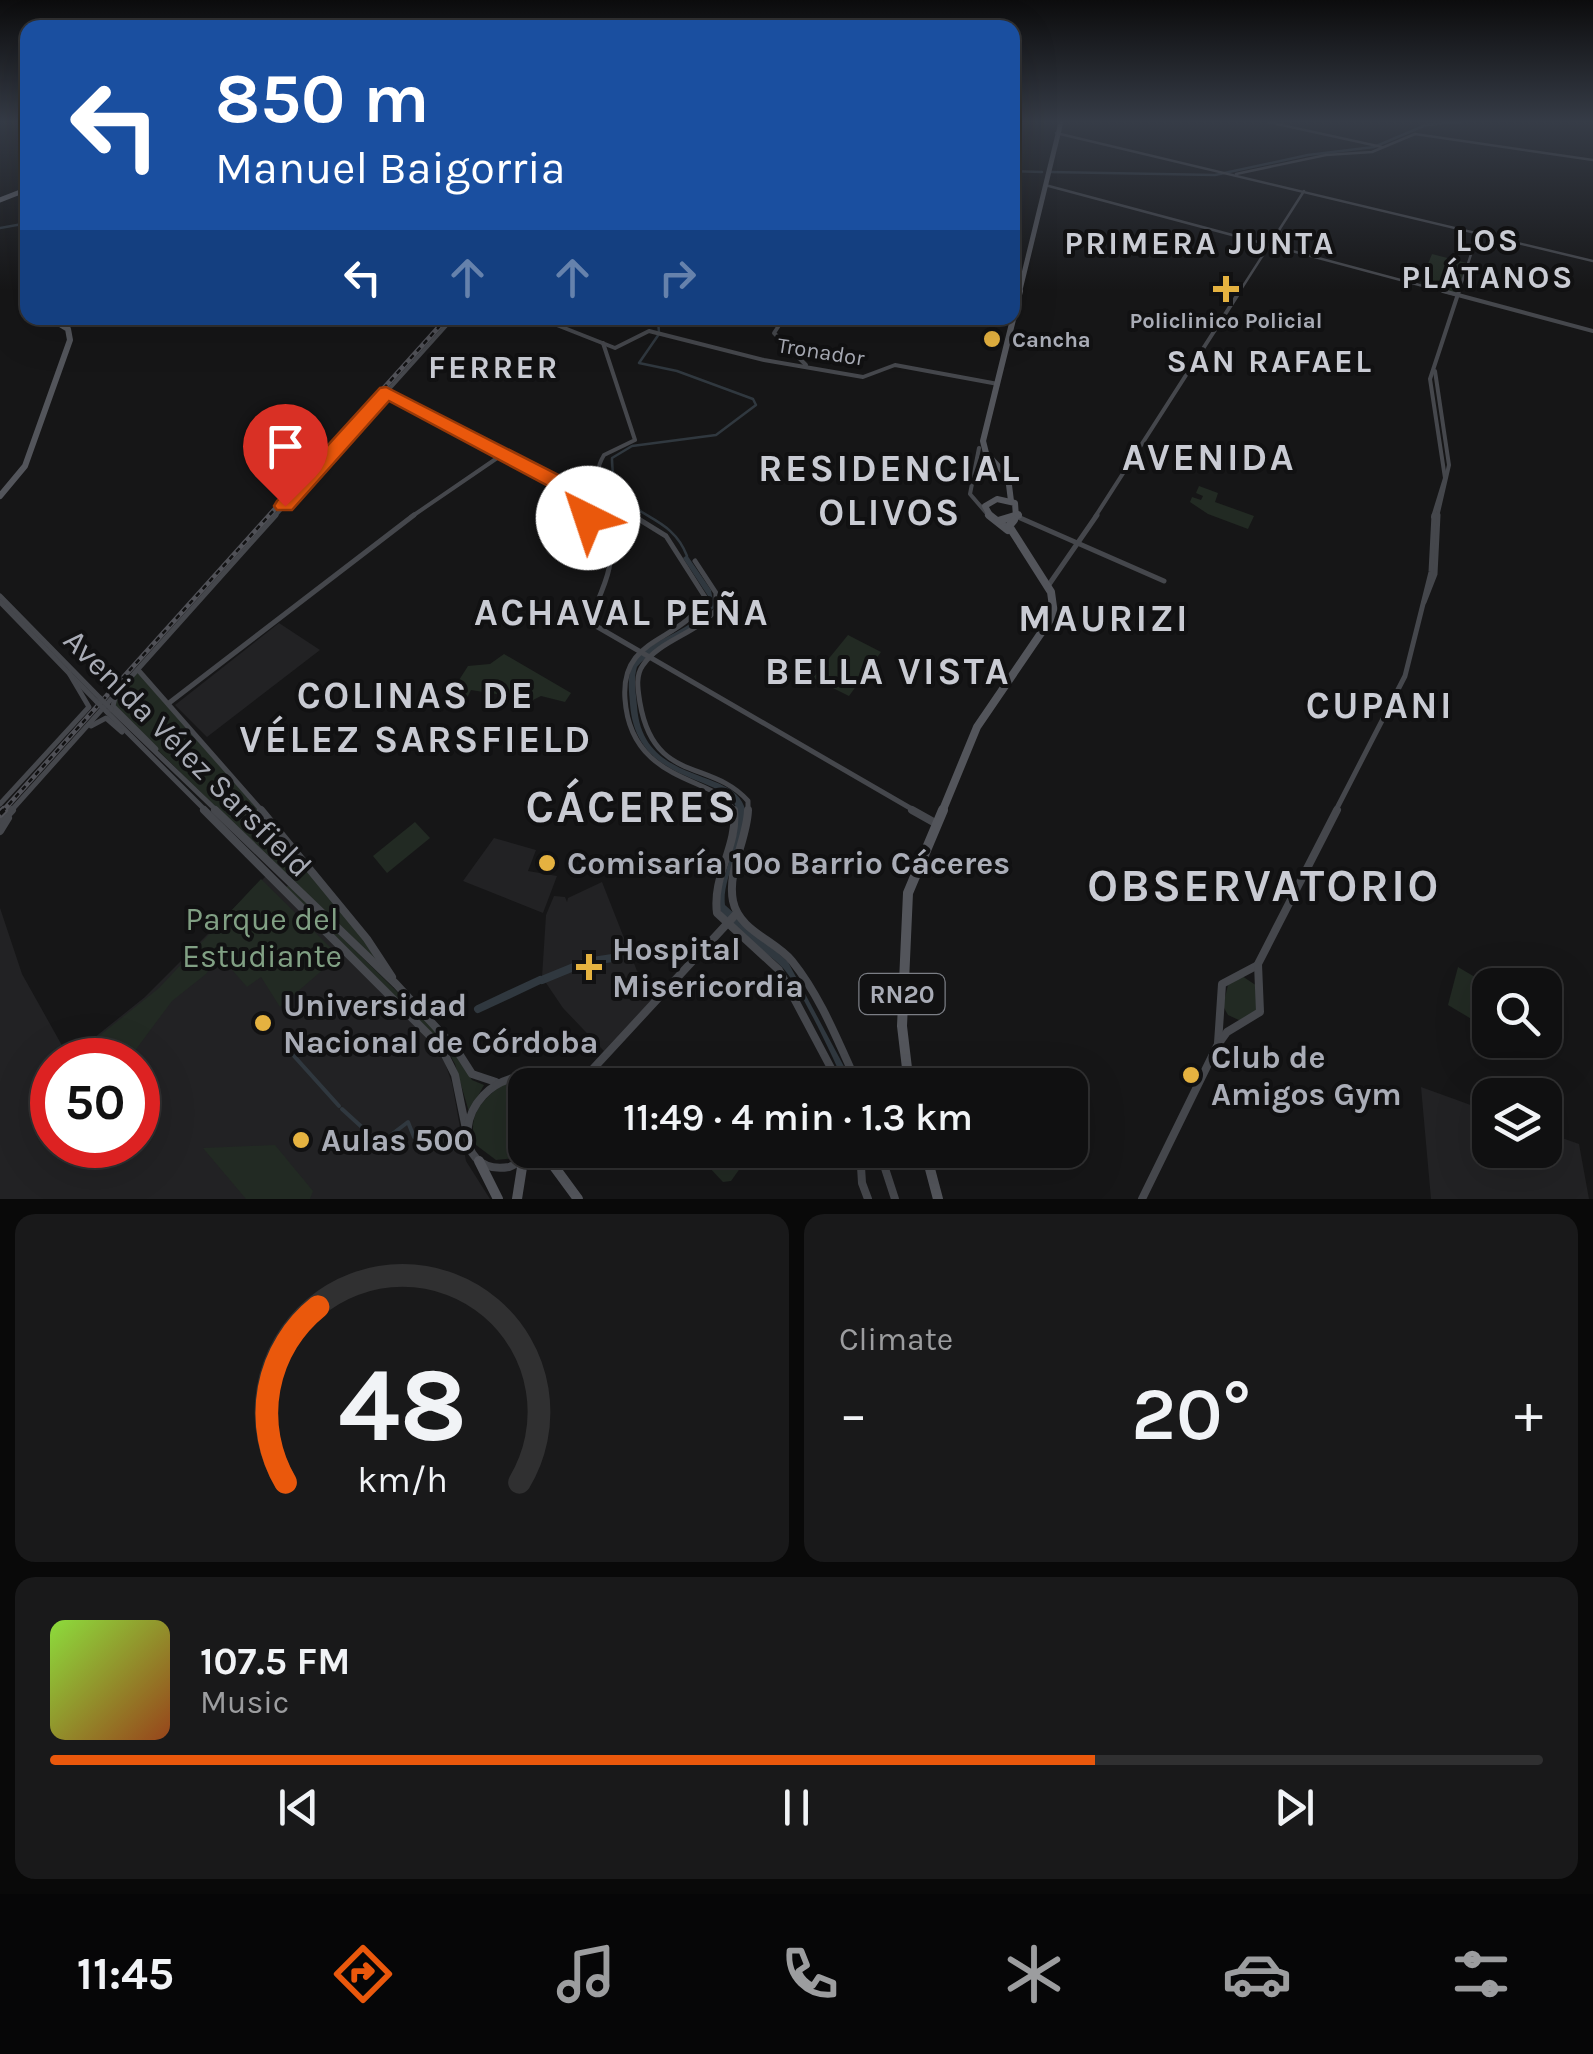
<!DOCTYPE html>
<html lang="en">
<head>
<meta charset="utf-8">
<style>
  body { margin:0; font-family:Karla,sans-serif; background:#19191a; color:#f1f3f6; height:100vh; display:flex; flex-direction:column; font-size:38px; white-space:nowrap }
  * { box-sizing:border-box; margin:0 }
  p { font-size:32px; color:#9c9d9f }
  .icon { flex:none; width:55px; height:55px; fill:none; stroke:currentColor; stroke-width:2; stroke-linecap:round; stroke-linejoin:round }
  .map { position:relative; height:1199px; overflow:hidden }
  .drawer { display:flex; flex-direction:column; gap:15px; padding:15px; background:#090909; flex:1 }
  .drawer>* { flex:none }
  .guide { position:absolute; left:20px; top:20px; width:1000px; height:305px; border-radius:20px; box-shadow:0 10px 40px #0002,0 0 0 2px #303031; background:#1a4fa0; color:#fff; overflow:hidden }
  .buttons { position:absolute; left:1472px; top:968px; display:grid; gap:20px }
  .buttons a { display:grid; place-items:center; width:90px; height:90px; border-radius:20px; background:#101011; box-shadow:0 10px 40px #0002,0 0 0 2px #303031; font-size:50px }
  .speed { position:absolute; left:30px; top:1038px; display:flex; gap:20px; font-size:50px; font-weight:700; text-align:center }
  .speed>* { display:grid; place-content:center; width:130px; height:130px; border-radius:50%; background:#101011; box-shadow:0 10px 40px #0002,0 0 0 2px #303031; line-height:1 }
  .speed .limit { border:15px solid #d22; background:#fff; color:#111 }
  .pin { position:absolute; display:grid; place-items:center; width:85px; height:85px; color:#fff; margin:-102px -42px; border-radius:50% 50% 50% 0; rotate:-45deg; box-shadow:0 0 10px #0007 }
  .pin .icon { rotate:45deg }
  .me { position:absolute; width:110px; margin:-55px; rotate:319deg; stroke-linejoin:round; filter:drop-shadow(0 0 8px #0008) }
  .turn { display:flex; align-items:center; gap:35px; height:210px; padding:0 30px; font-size:45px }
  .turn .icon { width:130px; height:130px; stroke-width:2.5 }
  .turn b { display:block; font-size:70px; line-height:85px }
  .lanes { display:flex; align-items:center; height:95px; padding:0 30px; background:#0003; justify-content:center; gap:50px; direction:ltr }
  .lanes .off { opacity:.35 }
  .big { font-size:75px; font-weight:600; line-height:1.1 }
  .drawer .widget { flex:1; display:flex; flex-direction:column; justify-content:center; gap:15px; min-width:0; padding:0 35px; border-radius:20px; background:#19191a }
  .drawer .dial { align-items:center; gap:0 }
  .dial svg { height:260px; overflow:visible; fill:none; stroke:#303031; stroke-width:7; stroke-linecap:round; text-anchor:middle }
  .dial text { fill:#f1f3f6; stroke:none }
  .song { display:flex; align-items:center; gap:30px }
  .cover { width:120px; height:120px; border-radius:15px; background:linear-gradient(135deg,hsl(90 70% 55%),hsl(20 70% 35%)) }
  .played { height:10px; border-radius:5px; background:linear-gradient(90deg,#ea580c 70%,#303031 70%) }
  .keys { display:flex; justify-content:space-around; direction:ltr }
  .heat { display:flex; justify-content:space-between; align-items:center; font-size:55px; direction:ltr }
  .drawer .tiles { flex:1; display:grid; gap:15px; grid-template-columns:1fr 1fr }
  .widget:last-child { grid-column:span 2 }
  .trip { position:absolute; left:508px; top:1068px; width:580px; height:100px; border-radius:20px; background:#101011; box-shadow:0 10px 40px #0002,0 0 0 2px #303031; font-weight:600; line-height:100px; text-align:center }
  .menu { display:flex; height:160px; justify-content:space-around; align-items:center; background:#060607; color:#9c9d9f }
  .menu .icon { width:70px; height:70px }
  .menu .selected { color:#ea580c }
  .menu b { font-size:45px; color:#f1f3f6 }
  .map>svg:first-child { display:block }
  .built { fill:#222224; fill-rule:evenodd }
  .green { fill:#222a23 }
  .water { fill:#30383f }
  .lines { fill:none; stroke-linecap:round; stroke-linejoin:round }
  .stream-far1 { stroke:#30383f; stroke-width:2.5 }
  .stream { stroke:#30383f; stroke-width:4 }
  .canal-far1 { stroke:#30383f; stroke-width:2.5 }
  .canal { stroke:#30383f; stroke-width:8 }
  .secondary-far3 { stroke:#45474c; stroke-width:2.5 }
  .secondary-far2 { stroke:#45474c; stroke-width:4 }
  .secondary-far1 { stroke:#45474c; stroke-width:5 }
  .secondary { stroke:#45474c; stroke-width:8 }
  .primary-far3 { stroke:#53555b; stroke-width:5 }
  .primary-far2 { stroke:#53555b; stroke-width:6 }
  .primary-far1 { stroke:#53555b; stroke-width:8 }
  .primary { stroke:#53555b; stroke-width:10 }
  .motorway { stroke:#63656d; stroke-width:5 }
  .rail-far1-casing { stroke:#505157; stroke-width:5 }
  .rail-casing { stroke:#505157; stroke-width:8 }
  .rail-far1 { stroke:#111112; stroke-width:2.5; stroke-dasharray:5; stroke-linecap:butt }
  .rail { stroke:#111112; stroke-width:4; stroke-dasharray:10; stroke-linecap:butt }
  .secondary-bridge { stroke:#45474c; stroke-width:5 }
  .route { fill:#ea580c; stroke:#983908; stroke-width:2.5 }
  .poi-dot { fill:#e5b240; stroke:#111112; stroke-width:4 }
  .labels { text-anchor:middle; stroke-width:8; stroke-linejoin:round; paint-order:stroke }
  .far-poi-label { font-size:22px; font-weight:bold; fill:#a9acb6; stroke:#111112 }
  .far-street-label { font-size:22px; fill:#a9acb6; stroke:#111112 }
  .shield { fill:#111112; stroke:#7b7e85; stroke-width:2.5 }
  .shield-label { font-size:25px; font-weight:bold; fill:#a9acb6 }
  .far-district-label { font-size:32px; font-weight:bold; letter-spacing:2.5px; fill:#c9cbd3; stroke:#111112 }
  .near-street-label { font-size:32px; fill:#a9acb6; stroke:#111112 }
  .near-poi-label { font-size:32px; font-weight:bold; fill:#a9acb6; stroke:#111112; text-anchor:start }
  .near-park-label { font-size:32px; fill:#81a084; stroke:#111112 }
  .district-label { font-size:38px; font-weight:bold; letter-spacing:2.5px; fill:#c9cbd3; stroke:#111112 }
  .near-district-label { font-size:45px; font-weight:bold; letter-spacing:2.5px; fill:#c9cbd3; stroke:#111112 }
</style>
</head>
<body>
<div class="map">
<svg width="1593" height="1199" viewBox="0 0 1593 1199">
  <rect width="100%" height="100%" fill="#161617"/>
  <g class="built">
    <polygon points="279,623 320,650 207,737 175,705"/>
    <polygon points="494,838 536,850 528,871 557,876 543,913 463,881"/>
    <path d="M266,876L440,1049L452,1083L466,1161L490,1199H0V908L22,974L69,1058L145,997ZM52,1060H138V1145H52Z"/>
    <polygon points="602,882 637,971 658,993 604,1051 563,1008 542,977 546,915 554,896 565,897 567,902 568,898"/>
    <polygon points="1421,1087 1490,1112 1490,1150 1545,1150 1545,1132 1579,1144 1589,1199 1431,1199"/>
  </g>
  <g class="green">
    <polygon points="1432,254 1467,263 1457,294 1420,284"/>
    <polygon points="1199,486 1218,493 1215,502 1254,516 1248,529 1208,514 1190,502 1192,497 1201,500 1203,496 1196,493"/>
    <polygon points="848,635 881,652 849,696 813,678"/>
    <polygon points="504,654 571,693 565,702 541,696 533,700 471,690 464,704 445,702 468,666 490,664"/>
    <polygon points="139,671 327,890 396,984 113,706 115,698"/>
    <polygon points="415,822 430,838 387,873 373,856"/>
    <polygon points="261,879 336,953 334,960 280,1007 261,977 247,987 219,955 206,974 172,1001 128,1060 99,1057 84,1048 159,988"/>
    <polygon points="289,885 449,1043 472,1080 484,1085 469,1112 455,1064 445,1046 286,887"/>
    <polygon points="1458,967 1490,986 1490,1030 1448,1005"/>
    <polygon points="1242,976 1257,986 1258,1010 1241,1021 1228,1015 1223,1006 1228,985"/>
    <path d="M511,1079L535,1085H525L527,1150L514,1158L496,1160L476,1145C465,1112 486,1096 511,1079Z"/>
    <polygon points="275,1145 313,1191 310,1199 246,1199 203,1148"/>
    <polygon points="693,1150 753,1150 731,1181 723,1182"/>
  </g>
  <path class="water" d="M687,555L711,590L714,607C696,636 659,641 637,667C633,680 636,692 637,706C642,785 730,767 744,806C753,831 721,875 725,905L788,962L854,1085H845C834,1059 800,986 782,967C762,946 724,932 717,901C723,879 742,830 737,810C729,773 636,788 630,704C629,691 627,678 632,666C645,639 691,633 709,606L708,596L683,558Z"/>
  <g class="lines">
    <g class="stream-far1">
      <polyline points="1051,172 1215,175 1308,155 1374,147 1426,125 1461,122"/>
      <path d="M658,318L659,334L639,363L677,371L753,399L756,405L716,435L632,446L612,458C611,523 668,505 687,556"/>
    </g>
    <g class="stream">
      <polyline points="294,1056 339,1106"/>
      <polyline points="342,1109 376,1140"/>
      <polyline points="418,1136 449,1149 460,1147"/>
      <polyline points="379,1144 408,1122 414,1137"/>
    </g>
    <g class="canal-far1">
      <polyline points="1012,171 1042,172"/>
      <polyline points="0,228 28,223"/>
    </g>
    <g class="canal">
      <polyline points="542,980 586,962 619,957"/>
      <polyline points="478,1009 540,980"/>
    </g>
    <g class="secondary-far3">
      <polyline points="1268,122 1382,147"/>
      <polyline points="1056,133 1593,261"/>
      <polyline points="1236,174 1326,155 1372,152 1415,134 1593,160"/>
      <polyline points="1045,185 1453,294"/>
      <polyline points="1238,294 1304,191"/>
      <polyline points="1458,294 1478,233"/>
    </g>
    <g class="secondary-far2">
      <polyline points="1443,291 1593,331"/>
      <polyline points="539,318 615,348 649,331 764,360 863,377 895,365 998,384"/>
      <polyline points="784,318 774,333 806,365"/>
      <path d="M603,343L635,440L604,455C586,484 613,505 637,517"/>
      <polyline points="1435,371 1449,465 1437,517"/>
      <polyline points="386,392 570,489 588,517"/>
      <polyline points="979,448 970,494 989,516"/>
      <polyline points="274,517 453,318"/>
      <polyline points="411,517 503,454"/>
      <polyline points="1095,517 1240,291"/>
      <polyline points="1433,517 1445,478 1430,379 1459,291"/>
    </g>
    <g class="secondary-far1">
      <path d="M586,515L607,528C618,566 602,588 589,622L917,812"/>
      <path d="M632,515L666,536L705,597C683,644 620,634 625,699C631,788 724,776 734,812"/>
      <polyline points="1018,517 1164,581"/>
      <path d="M695,561L716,593V610C696,634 660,640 643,665C635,676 638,690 640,703C654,784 711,759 748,801V812"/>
      <polyline points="1048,586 1097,515"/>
      <polyline points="0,596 100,698"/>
      <polyline points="0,602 96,701"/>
      <polyline points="1424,602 1435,574 1438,515"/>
      <polyline points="139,671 263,812"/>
      <polyline points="115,698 113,706 156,749"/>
      <polyline points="169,703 414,515"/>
      <polyline points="111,709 218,812"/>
      <polyline points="107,712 207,812"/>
      <polyline points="91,726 106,718 122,732"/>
      <polyline points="0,804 89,707 69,673"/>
      <polyline points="10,812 276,515"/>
      <polyline points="1335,812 1405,676 1431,572 1434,515"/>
    </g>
    <g class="secondary">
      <polyline points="204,810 441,1047 455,1075 467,1134"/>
      <polyline points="215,810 396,984 456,1049 472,1074 496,1082"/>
      <polyline points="261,810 367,939 392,977"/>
      <path d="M734,810C738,846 712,876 717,913L779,970L840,1085"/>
      <path d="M748,810C747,840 727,870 733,901C739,931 775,940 792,961C821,997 839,1044 858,1085"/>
      <polyline points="912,810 937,824"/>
      <polyline points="0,823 12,810"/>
      <polyline points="0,831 8,818"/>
      <polyline points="1218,1043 1222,984 1256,966"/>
      <polyline points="578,1085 737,913"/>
      <path d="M535,1150C528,1155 517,1165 509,1167C449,1177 454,1085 523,1076L539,1085"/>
      <polyline points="860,1150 862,1183 868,1199"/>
      <polyline points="879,1150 895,1199"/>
      <polyline points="1142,1199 1217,1046 1227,1032 1260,1012 1258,964 1337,810"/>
    </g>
    <polyline class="primary-far3" points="1019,294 1061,122"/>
    <g class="primary-far2">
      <polyline points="0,496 25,466 70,340 68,329 50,318"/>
      <polyline points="1011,501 1008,477 986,453 983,441 1020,291"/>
      <polyline points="991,517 985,506 997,499 1015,503 1016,517"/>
    </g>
    <g class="primary-far1">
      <polyline points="989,515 1008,530"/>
      <polyline points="998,521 1018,515"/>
      <polyline points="942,812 977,727 1054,614 1051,592 1009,526 1014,520"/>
    </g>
    <g class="primary">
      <polyline points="909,1085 902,1026 908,893 943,810"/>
      <polyline points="542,1150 578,1199"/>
      <polyline points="925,1150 938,1199"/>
      <polyline points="479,1161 498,1199"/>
      <polyline points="517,1199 523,1161"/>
    </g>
    <polyline class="motorway" points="0,200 28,189"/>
    <g class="rail-far1-casing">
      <polyline id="rail-far1" points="2,812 447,318"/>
    </g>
    <g class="rail-casing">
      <polyline id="rail" points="0,814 4,810"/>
    </g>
    <use href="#rail-far1" class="rail-far1"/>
    <use href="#rail" class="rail"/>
    <g class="secondary-bridge">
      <polyline points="100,698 111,709"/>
      <polyline points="96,701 107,712"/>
    </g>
  </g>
  <linearGradient id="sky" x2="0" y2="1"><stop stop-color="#0c0c0d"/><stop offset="0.42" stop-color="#363c47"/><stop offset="1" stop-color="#363c47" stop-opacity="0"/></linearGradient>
  <rect width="1593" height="290" fill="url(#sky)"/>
  <polygon class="route" points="386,387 578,485 598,518 595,523 581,523 563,494 389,401 292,510 277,510 274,506 277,501 380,388"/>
  <g class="poi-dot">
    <path d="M1221 274h10v10h10v10h-10v10h-10v-10h-10v-10h10z"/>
    <circle cx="992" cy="339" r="10"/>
    <circle cx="547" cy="863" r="10"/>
    <path d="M584 952h10v10h10v10h-10v10h-10v-10h-10v-10h10z"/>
    <circle cx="263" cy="1023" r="10"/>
    <circle cx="1191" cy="1075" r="10"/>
    <circle cx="301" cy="1140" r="10"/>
  </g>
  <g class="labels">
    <g class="far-poi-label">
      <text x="1226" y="328">Policlinico Policial</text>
      <text x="1012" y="347" text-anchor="start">Cancha</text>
    </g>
    <g class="far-street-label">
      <text transform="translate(821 351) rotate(9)" y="8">Tronador</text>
    </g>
    <rect class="shield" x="859.5" y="974" width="85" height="40" rx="8"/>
    <g class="shield-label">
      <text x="902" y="1003">RN20</text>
    </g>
    <g class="far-district-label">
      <text x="1488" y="251">LOS<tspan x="1488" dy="37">PLÁTANOS</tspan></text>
      <text x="1200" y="254">PRIMERA JUNTA</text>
      <text x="1270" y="372">SAN RAFAEL</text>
      <text x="494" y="378">FERRER</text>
    </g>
    <g class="near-street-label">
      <text transform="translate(188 753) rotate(45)" y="11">Avenida Vélez Sarsfield</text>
    </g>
    <g class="near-poi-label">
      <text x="567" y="874">Comisaría 10º Barrio Cáceres</text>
      <text x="612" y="960">Hospital<tspan x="612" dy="37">Misericordia</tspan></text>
      <text x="283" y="1016">Universidad<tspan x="283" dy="37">Nacional de Córdoba</tspan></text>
      <text x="1211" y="1068">Club de<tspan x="1211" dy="37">Amigos Gym</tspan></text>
      <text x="321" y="1151">Aulas 500</text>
    </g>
    <g class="near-park-label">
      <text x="262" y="930">Parque del<tspan x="262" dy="37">Estudiante</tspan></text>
    </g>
    <g class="district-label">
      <text x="1209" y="470">AVENIDA</text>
      <text x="890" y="481">RESIDENCIAL<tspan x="890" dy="44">OLIVOS</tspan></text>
      <text x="622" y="625">ACHAVAL PEÑA</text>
      <text x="1104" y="631">MAURIZI</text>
      <text x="888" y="684">BELLA VISTA</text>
      <text x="416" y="708">COLINAS DE<tspan x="416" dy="44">VÉLEZ SARSFIELD</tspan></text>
      <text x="1380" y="718">CUPANI</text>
    </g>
    <g class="near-district-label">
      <text x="632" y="822">CÁCERES</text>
      <text x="1264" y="901">OBSERVATORIO</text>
    </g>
  </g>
</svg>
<div class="buttons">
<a><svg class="icon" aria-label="search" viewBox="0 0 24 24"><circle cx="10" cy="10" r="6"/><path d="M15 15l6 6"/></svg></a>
<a><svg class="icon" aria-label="layers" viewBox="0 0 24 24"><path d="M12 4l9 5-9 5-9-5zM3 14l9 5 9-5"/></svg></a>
</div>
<div class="speed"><div class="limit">50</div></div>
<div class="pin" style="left:285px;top:506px;background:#d93025"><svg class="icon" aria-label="arrive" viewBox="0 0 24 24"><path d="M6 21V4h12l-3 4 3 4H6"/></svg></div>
<svg class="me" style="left:588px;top:518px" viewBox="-20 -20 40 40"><circle r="19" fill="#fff"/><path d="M0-13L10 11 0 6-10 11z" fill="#ea580c"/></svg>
<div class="trip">11:49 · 4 min · 1.3 km</div>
<div class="guide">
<div class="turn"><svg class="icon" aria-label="left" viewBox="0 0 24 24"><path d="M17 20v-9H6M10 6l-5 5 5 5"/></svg><div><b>850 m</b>Manuel Baigorria</div></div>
<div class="lanes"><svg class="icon" aria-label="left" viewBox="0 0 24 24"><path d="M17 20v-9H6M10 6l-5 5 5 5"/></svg><svg class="icon off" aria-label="ahead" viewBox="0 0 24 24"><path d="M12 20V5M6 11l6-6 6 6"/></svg><svg class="icon off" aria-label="ahead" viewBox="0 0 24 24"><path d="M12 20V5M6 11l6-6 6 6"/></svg><svg class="icon off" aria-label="right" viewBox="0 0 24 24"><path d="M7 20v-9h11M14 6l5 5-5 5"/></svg></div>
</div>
</div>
<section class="drawer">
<div class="tiles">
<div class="widget dial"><svg viewBox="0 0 100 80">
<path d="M14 69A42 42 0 1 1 86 69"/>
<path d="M14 69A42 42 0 0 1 24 15" stroke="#ea580c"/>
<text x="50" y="56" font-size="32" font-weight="700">48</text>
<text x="50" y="72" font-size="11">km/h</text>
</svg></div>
<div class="widget"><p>Climate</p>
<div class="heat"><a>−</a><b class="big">20°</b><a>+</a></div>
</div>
<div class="widget">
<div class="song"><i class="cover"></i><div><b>107.5 FM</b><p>Music</p></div></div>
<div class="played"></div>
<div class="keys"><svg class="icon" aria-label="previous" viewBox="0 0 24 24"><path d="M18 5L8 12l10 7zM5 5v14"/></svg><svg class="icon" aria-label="pause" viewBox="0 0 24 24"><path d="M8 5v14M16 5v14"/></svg><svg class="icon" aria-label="next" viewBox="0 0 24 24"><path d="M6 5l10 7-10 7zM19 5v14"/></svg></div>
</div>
</div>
</section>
<nav class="menu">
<b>11:45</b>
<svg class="icon selected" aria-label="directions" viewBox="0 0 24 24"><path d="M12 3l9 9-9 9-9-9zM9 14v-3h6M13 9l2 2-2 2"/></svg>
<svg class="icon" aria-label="music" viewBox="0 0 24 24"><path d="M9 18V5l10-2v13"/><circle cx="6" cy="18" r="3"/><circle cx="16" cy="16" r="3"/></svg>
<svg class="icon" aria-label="phone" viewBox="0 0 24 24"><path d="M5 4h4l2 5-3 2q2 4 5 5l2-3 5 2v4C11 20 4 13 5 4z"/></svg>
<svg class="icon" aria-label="climate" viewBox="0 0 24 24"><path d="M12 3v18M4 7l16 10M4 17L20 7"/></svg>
<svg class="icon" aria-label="car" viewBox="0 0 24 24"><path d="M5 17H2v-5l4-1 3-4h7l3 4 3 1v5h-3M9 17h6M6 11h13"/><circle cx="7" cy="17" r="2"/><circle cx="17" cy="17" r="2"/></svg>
<svg class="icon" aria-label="filters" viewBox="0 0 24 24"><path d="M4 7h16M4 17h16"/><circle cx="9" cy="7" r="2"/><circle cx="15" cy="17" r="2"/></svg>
</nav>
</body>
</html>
